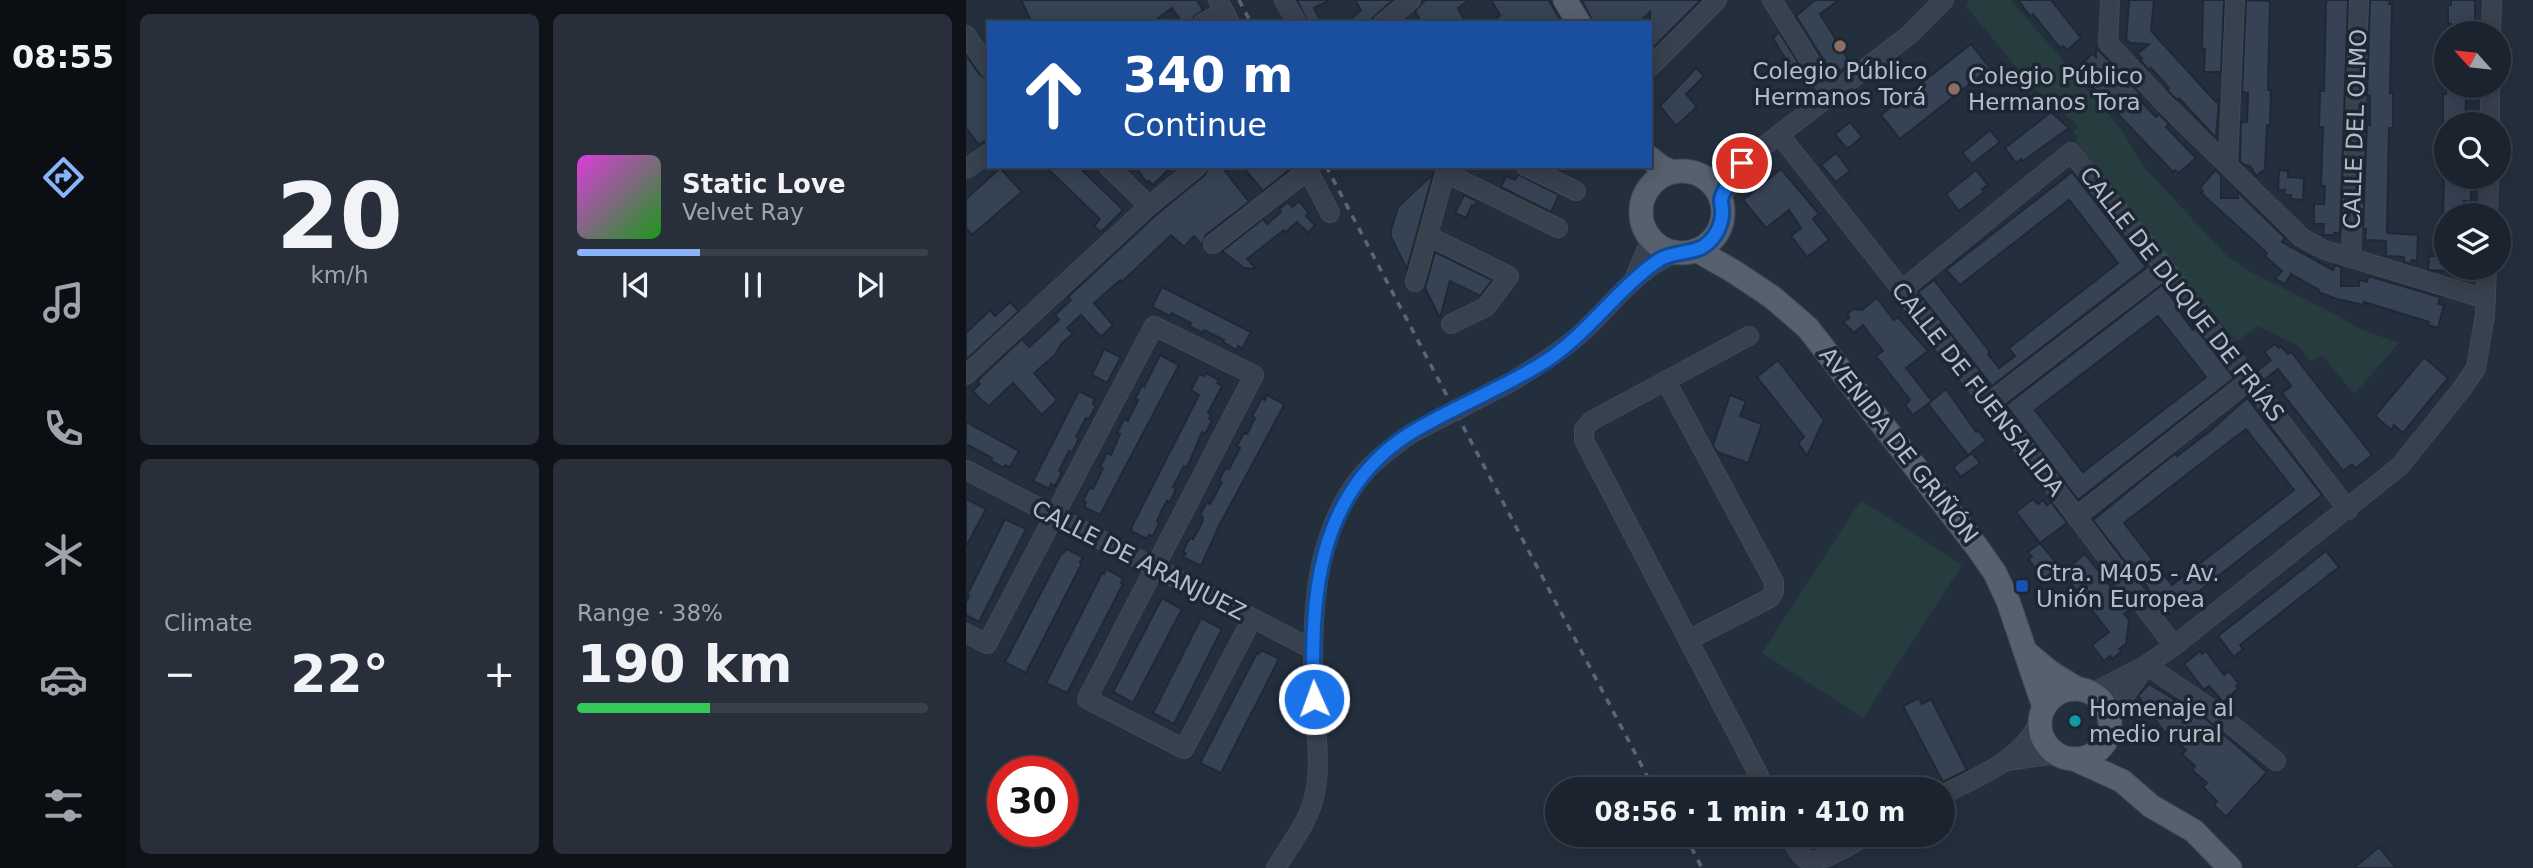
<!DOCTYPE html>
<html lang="en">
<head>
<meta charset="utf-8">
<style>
  body { margin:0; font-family:"DejaVu Sans",sans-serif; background:#282f3a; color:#f1f3f6; height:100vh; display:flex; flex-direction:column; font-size:26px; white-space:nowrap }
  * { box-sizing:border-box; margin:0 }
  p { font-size:23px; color:#a0a4aa }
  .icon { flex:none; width:38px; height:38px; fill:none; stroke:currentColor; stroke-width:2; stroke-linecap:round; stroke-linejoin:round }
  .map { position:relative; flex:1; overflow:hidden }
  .panel { display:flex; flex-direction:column; gap:14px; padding:14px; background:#0f1319; width:840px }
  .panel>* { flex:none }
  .guide { position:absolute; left:21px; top:21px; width:665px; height:147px; border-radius:0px; box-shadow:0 4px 18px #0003,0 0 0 2px #39404a; background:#1a4fa0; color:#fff; overflow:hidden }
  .needle { width:46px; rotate:297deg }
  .buttons { position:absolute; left:1468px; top:21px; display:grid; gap:14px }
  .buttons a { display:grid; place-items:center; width:77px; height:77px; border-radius:50%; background:#1b232e; box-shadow:0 4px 18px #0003,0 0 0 2px #39404a; font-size:35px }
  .speed { position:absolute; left:21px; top:756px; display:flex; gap:14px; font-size:35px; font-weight:700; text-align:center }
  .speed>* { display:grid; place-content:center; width:91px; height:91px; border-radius:50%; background:#1b232e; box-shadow:0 4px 18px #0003,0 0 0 2px #39404a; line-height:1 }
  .speed .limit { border:10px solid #d22; background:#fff; color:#111 }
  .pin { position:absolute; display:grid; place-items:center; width:60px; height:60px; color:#fff; margin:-30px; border:4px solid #fff; border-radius:50%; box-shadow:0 2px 7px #0007 }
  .me { position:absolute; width:77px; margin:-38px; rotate:358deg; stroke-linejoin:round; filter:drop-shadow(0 0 5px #0008) }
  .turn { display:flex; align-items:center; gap:24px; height:147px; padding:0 21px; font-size:32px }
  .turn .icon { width:91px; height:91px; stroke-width:2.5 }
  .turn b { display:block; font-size:49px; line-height:60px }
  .big { font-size:52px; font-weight:600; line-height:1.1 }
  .panel .widget { flex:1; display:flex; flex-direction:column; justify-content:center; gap:10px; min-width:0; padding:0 24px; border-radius:10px; background:#282f3a }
  .panel .dial { align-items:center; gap:0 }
  .dial b { font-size:91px; line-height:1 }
  .song { display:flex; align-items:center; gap:21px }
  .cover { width:84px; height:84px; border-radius:10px; background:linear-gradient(135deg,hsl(300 70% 55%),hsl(120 70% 35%)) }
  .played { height:7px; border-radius:4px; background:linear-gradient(90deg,#8ab4f8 35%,#39404a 35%) }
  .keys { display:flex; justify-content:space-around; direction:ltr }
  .heat { display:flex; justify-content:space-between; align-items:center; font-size:38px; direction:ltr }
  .charge { height:10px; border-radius:5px; background:linear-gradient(90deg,#34c759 38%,#39404a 0) }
  .panel .tiles { flex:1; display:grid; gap:14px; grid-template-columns:repeat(2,1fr) }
  .trip { position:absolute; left:579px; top:777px; width:410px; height:70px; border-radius:35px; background:#1b232e; box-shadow:0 4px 18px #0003,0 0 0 2px #39404a; font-weight:600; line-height:70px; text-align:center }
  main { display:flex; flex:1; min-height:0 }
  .tab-bar { display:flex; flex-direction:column; width:126px; justify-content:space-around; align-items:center; background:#0b0e12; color:#a0a4aa }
  .tab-bar .icon { width:49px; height:49px }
  .tab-bar .active { color:#8ab4f8 }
  .tab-bar b { font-size:32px; color:#f1f3f6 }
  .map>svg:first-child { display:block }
  .green { fill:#263c3f }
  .building { fill:#364354; stroke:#1f2835; stroke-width:2; fill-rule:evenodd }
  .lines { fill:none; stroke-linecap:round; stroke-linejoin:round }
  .minor-casing { stroke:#414a57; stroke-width:20 }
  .major-casing { stroke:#414a57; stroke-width:25 }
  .minor { stroke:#38414e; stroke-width:18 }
  .major { stroke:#56606e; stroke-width:23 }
  .rail { stroke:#5a6575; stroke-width:3.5; stroke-dasharray:7 7; stroke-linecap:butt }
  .minor-bridge-casing { stroke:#414a57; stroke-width:20; stroke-linecap:butt }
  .minor-bridge { stroke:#38414e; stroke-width:18 }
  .route-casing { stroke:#114b97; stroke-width:18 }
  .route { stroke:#1a73e8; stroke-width:12 }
  .education-dot { fill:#8d6e63; stroke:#1d2633; stroke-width:2.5 }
  .transit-dot { fill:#1a4fb4; stroke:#1d2633; stroke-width:2.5 }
  .culture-dot { fill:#0f9aa8; stroke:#1d2633; stroke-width:2.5 }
  .labels { text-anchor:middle; stroke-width:7; stroke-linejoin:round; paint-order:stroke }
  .poi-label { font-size:23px; fill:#b4bcc9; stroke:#1d2633; text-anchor:start }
  .street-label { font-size:23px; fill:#b4bcc9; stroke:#1d2633 }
</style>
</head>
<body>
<main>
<nav class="tab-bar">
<b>08:55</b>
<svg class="icon active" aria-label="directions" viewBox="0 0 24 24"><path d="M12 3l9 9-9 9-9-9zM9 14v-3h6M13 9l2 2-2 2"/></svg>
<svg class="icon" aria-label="music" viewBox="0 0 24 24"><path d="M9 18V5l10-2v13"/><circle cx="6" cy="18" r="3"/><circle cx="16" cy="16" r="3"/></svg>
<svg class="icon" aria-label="phone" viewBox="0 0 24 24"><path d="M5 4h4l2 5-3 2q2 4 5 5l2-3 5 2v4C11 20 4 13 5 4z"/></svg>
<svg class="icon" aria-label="climate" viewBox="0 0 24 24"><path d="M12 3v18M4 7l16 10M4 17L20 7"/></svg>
<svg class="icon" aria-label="car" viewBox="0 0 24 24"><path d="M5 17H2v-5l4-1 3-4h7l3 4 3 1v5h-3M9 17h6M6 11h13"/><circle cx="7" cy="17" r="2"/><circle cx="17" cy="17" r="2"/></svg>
<svg class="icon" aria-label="filters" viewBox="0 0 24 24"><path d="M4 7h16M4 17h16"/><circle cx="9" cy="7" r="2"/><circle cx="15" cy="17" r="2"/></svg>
</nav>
<section class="panel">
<div class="tiles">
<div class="widget dial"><b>20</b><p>km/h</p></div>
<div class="widget">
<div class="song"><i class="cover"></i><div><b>Static Love</b><p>Velvet Ray</p></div></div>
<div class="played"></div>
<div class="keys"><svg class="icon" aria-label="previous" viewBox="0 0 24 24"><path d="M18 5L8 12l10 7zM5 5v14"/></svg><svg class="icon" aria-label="pause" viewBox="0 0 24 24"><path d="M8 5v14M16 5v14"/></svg><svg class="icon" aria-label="next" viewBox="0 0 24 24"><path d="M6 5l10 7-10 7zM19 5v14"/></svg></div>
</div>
<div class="widget"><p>Climate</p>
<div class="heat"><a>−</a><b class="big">22°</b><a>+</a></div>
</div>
<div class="widget"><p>Range · 38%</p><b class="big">190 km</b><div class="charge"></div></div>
</div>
</section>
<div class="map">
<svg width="1567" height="868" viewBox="0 0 1567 868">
  <rect width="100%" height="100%" fill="#242f3e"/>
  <g class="green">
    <polygon points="1004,0 1045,0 1156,130 1176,165 1261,256 1285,272 1371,315 1394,329 1433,343 1388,394 1356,355 1345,362 1332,346 1292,326 1270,342 1110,141 1112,137 1107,132 1113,126 1066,86 999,5"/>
    <polygon points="895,500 996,565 897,718 796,653"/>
  </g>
  <g class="building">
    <polygon points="55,0 231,0 237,10 228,17 226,23 216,23 206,8 186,23 66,23"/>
    <polygon points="331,0 364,0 348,8 356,23 342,23"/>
    <polygon points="389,0 427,0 401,23 381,23 395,10"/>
    <polygon points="459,0 503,0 492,8 500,23 455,23 449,11"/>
    <polygon points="525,0 583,0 596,23 527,23 534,15"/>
    <polygon points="616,0 735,0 684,51 684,12 673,23 627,23"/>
    <polygon points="849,0 873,0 854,14 885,64 867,75 830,16"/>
    <polygon points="1052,0 1085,0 1115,38 1101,50 1097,46 1094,48 1067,14 1064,16"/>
    <polygon points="1163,0 1188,0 1185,31 1250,102 1253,99 1250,138 1213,98 1211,100 1201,90 1203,88 1185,68 1183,70 1174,60 1176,58 1171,54 1183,44 1164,43 1160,39"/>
    <polygon points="1237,0 1258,0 1255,72 1238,72 1239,49 1236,49"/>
    <polygon points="1280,0 1304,1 1302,90 1305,90 1304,125 1301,125 1299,169 1290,176 1284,166 1278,165 1274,161 1275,122 1281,122 1282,93 1276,92"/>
    <polygon points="1363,0 1382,0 1374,233 1368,233 1368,235 1357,235 1358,224 1348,224 1348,204 1358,204 1359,186 1355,186 1357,127 1353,127 1354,91 1358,91 1360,2"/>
    <polygon points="1404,0 1424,0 1423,4 1426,4 1424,93 1427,93 1427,128 1423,128 1421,233 1452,235 1451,261 1446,260 1444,264 1438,262 1438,257 1420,256 1420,241 1399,240 1400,229 1397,229 1401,125 1404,125 1404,96 1401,95"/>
    <polygon points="1485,0 1509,0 1509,33 1485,33 1485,24 1482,24 1482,5 1485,5"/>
    <polygon points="813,32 835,67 828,73 807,38"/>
    <polygon points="1005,44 1024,68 934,139 915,115"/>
    <polygon points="1130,48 1145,63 1142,66 1162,87 1165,84 1174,94 1171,97 1190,117 1193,114 1203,124 1200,127 1230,158 1213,173 1209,170 1207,172 1110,70 1127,53 1130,57"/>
    <polygon points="0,55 14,75 23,79 23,138 13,145 0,128"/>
    <polygon points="730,68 738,76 720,94 731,107 710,126 694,106"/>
    <polygon points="1480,86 1508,86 1507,98 1500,98 1499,124 1477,124 1477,94 1480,94"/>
    <polygon points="1085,112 1103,128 1057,161 1055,159 1050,163 1039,148"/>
    <polygon points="884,122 896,137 881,149 869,134"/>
    <polygon points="1024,130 1034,142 1006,164 996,153"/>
    <polygon points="870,153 884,171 870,182 855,165"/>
    <polygon points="79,166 112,166 157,210 135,232 128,226 134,219"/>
    <polygon points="169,166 206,166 187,185 183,181 181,183"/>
    <polygon points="243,166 255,166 283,202 240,235 236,245 228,236 218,247 205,235 156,282 154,280 128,303 147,325 135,337 115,315 101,328 107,334 96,343 89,355 68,373 91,400 76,415 47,383 23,406 14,399 7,391 14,384 11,381 56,339 63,347 93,320 89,315 105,300 102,297 190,215 239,175"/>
    <polygon points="276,166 328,166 297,191"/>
    <polygon points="34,168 56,192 6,235 0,227 0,199"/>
    <polygon points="815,169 853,214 847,219 863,240 841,257 825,236 835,228 823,210 800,228 777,200"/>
    <polygon points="1010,170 1022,185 1016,189 1018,192 993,211 980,194"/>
    <polygon points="1249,170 1255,175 1255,198 1272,198 1272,192 1319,238 1316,242 1367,270 1369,265 1375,267 1375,286 1393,286 1393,280 1401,282 1402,276 1474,297 1472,304 1478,305 1472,328 1462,325 1463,322 1398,302 1397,305 1376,300 1376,301 1352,292 1353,290 1325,274 1319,284 1309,279 1316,271 1299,256 1301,253 1235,193 1237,191 1234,188"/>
    <polygon points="1313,170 1322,171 1322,177 1338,178 1337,200 1325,199 1325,195 1318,195 1319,190 1312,190"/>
    <polygon points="1106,172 1180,267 1026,386 952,292 968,280 1024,352 1022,354 1033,368 1049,356 1043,348 1152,263 1103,200 994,285 980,270"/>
    <polygon points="467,174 441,269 425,237 425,230 432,207"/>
    <polygon points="552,174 593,195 585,212 535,187 540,176 549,180"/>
    <polygon points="1478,177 1499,177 1498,188 1505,188 1505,202 1498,201 1498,215 1477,215"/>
    <polygon points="498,195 511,201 509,206 506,205 500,218 489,213"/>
    <polygon points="333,201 343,213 340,216 349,225 342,233 331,222 320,232 318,230 281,259 290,269 278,268 256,251 297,219 301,224 315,212 313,209 322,202 326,207"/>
    <polygon points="469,252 526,280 514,296 484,281 474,318 459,288"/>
    <polygon points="1463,256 1480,256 1480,271 1462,270"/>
    <path d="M1196,285L1217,312L1215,314L1227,330L1230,328L1268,378L1112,500L1040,405ZM1192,316L1240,377L1117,472L1069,410Z"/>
    <polygon points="196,287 285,332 276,349 272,346 270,350 257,342 258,340 238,330 237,333 223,326 225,323 206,313 204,316 186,307"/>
    <polygon points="911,298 928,320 932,317 962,351 940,368 966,401 947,415 939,405 944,400 910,356 917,351 905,336 897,325 888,333 877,322 883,318 882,313 887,309 896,310"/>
    <polygon points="44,302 53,311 0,360 0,333 24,310 29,316"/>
    <polygon points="1309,344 1313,348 1315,346 1322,354 1325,352 1406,455 1390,468 1386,464 1377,471 1374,467 1316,393 1325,386 1312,369 1298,380 1291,371 1305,360 1298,352"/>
    <polygon points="138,349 155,357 141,383 126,375"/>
    <polygon points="194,355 213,365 134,515 118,507 120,502 117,501 124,487 127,489 137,468 134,467 141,453 145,455 154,434 151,433 158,419 162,421 172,400 169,399 176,385 178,387"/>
    <polygon points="1458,357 1482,378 1437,433 1428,425 1425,430 1409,416"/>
    <polygon points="812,360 858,420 841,456 832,443 838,437 791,377"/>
    <polygon points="240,373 253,380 251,383 256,386 242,413 245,414 243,419 246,421 239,434 236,432 221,468 218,466 207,487 210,489 204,502 201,501 196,510 191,521 193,523 187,536 183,535 181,539 165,531 166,526 233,395 225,390 233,374 238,376"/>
    <polygon points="980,389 1010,432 1012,430 1020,441 1002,455 962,404"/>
    <polygon points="113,391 129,399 127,404 130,406 123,419 120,418 110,437 113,439 106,452 103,451 93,471 96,472 89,486 85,484 83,489 67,481"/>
    <polygon points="301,395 318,404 316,409 253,526 235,566 217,557 220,553 217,551 224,538 227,539 236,523 237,517 234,515 241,502 244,504 247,499 256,482 253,481 259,468 263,469 274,448 271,446 278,433 281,434 289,418 286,416 289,411 296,398 299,400"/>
    <polygon points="764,395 780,401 774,416 796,424 782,463 751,452 747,445"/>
    <path d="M1281,398L1356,495L1204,614L1190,595L1187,597L1173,574L1167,566L1164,568L1127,520L1197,463L1209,454L1211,456L1244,431ZM1280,429L1328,490L1206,585L1158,523Z"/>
    <polygon points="0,422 53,451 44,467 39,465 38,468 25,461 26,458 0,444"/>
    <polygon points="1006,453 1014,463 995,477 987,467"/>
    <polygon points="0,499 20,509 0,547"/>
    <polygon points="1067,499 1072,504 1077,500 1081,505 1085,502 1101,523 1074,543 1050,512"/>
    <polygon points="39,519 60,529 13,622 0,615 0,602 3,596 1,595"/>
    <polygon points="1074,543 1094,567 1078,579 1062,559 1066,557 1062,552"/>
    <polygon points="100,549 117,557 114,562 116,563 60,673 39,662 96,552 98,553"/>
    <polygon points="1360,551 1373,567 1274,645 1277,649 1268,657 1252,636"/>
    <polygon points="1119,554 1163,610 1158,614 1163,620 1160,644 1153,649 1156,651 1146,659 1144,656 1138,661 1126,645 1143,632 1096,572"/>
    <polygon points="140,569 157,578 155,583 157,584 101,693 80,683 136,573 138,574"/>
    <polygon points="196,598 216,609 167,703 147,692"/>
    <polygon points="235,618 256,629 208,724 187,713"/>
    <polygon points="295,650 312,658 311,663 255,773 234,763 291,653 293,654"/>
    <polygon points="1234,651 1236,654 1240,651 1258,675 1263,671 1273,684 1270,686 1272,689 1257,702 1243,686 1238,690 1218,664"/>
    <polygon points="1183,684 1240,719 1301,772 1260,817 1248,805 1251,801 1237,787 1241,783 1226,770 1229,766 1216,754 1220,750 1197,730 1172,696"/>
    <polygon points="953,698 956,704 965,699 1001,770 977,782 937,706"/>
    <polygon points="1413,847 1430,868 1388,868"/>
  </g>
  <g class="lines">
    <g class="minor-casing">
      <g id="minor">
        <polyline points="252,0 264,23"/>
        <polyline points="318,0 331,23"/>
        <polyline points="806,0 866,96"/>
        <polyline points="1144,0 1142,43 1201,106 1336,238 1359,250 1520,299"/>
        <polyline points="237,23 258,11"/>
        <polyline points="417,23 445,0"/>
        <polyline points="1525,33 1526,0"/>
        <polyline points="0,35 23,68"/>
        <polyline points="684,67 751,0"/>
        <polyline points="1524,124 1524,86"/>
        <polyline points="813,134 1024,402 1208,646"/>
        <polyline points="1262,165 1269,0"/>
        <polyline points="142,166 183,206"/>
        <polyline points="340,166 364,213"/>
        <polyline points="559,166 610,191"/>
        <polyline points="0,169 23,153"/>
        <polyline points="480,173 592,228"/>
        <polyline points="734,175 746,177 776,163 943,35 978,0"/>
        <polyline points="755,199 776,163"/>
        <polyline points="1522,215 1523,177"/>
        <polyline points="462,236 543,276 520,307 485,324"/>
        <polyline points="247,244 342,170"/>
        <polyline points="1385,258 1393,0"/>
        <polyline points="669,277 685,239"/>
        <polyline points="449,282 481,166"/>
        <polyline points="936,290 1105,152 1199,268 1382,510"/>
        <polyline points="783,336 625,421 618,429 618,440 800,789"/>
        <polyline points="0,375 183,206 232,166"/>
        <polyline points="700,381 808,582 808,591 804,598 722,640"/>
        <path d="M545,382C568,368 591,354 612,336C644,308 669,269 710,253"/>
        <polyline points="1024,402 1199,268"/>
        <polyline points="0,470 346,649"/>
        <polyline points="1111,516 1284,380"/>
        <polyline points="0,633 21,644 188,326 288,375 121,699 218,749 286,619"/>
        <polyline points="1180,665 1247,710 1310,761"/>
        <polyline points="1128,692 1180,665 1208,646 1434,466 1495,390 1510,368 1519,315 1521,268"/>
        <polyline points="1144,717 1178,668"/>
        <polyline points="1041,761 1090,754"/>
        <path d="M976,795C1013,776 1054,761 1073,723"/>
        <path d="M824,835C828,843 832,854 840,859C853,866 888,842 902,835"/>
        <path d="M310,868C324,845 344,820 349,793C355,764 350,731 348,702C345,625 345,533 399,472C412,457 428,446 444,434"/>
      </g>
    </g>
    <g class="major-casing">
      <g id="major">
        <polyline points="599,0 613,23"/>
        <polyline points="684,158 695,167 706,172"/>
        <circle cx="716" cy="212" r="41"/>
        <polyline points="730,250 767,271 806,297 842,328 1011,547 1029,573 1042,601 1078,707"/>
        <polyline points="1059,651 1084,672 1110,688"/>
        <circle cx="1109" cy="724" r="35"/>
        <polyline points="1110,760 1156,781 1185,806 1228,831 1264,868"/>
      </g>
    </g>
    <use href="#minor" class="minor"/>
    <use href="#major" class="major"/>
    <g class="rail">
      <polyline points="273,0 285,23"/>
      <polyline points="360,166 688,789"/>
      <polyline points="719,835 736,868"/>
    </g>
    <g class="minor-bridge-casing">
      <polyline id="minor-bridge" points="444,434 545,382"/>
    </g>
    <use href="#minor-bridge" class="minor-bridge"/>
  </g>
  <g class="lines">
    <g class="route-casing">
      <path id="route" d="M348,699C344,599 350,494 443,434C488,406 539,388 583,359C624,331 652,288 693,260C708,250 729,255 742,243C751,235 757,222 756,210C756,207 755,203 755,200C757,188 770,173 776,163"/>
    </g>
    <use href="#route" class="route"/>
  </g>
  <g class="education-dot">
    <circle cx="874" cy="46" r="7"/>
    <circle cx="988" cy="89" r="7"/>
  </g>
  <rect class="transit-dot" x="1049" y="579" width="14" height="14" rx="3.5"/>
  <circle class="culture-dot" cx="1109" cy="721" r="7"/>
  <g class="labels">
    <g class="poi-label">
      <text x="874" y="79" text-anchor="middle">Colegio Público<tspan x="874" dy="26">Hermanos Torá</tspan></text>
      <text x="1002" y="84">Colegio Público<tspan x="1002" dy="26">Hermanos Tora</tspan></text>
      <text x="1070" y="581">Ctra. M405 - Av.<tspan x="1070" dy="26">Unión Europea</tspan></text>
      <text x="1123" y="716">Homenaje al<tspan x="1123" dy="26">medio rural</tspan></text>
    </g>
    <g class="street-label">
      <text transform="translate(1389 129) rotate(-88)" y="8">CALLE DEL OLMO</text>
      <text transform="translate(1216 294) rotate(52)" y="8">CALLE DE DUQUE DE FRÍAS</text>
      <text transform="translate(1012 389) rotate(52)" y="8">CALLE DE FUENSALIDA</text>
      <text transform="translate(933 445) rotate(52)" y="8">AVENIDA DE GRIÑÓN</text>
      <text transform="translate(173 560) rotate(27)" y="8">CALLE DE ARANJUEZ</text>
    </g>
  </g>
</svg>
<div class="buttons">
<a><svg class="needle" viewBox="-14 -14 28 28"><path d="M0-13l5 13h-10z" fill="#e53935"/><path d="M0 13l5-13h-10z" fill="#a0a4aa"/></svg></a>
<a><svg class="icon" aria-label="search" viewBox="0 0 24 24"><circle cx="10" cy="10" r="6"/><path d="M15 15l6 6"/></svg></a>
<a><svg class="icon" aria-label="layers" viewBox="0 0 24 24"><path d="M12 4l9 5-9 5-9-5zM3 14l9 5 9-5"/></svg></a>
</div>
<div class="speed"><div class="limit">30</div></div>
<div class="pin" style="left:776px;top:163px;background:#d93025"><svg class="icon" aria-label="arrive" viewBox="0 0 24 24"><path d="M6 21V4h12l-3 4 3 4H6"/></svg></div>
<svg class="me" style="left:348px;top:699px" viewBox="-20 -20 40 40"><circle r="17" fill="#1a73e8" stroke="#fff" stroke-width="3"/><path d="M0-11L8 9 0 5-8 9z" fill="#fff"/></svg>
<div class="trip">08:56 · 1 min · 410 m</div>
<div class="guide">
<div class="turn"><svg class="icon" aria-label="ahead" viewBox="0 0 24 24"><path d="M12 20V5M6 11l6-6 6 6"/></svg><div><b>340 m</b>Continue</div></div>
</div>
</div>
</main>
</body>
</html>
